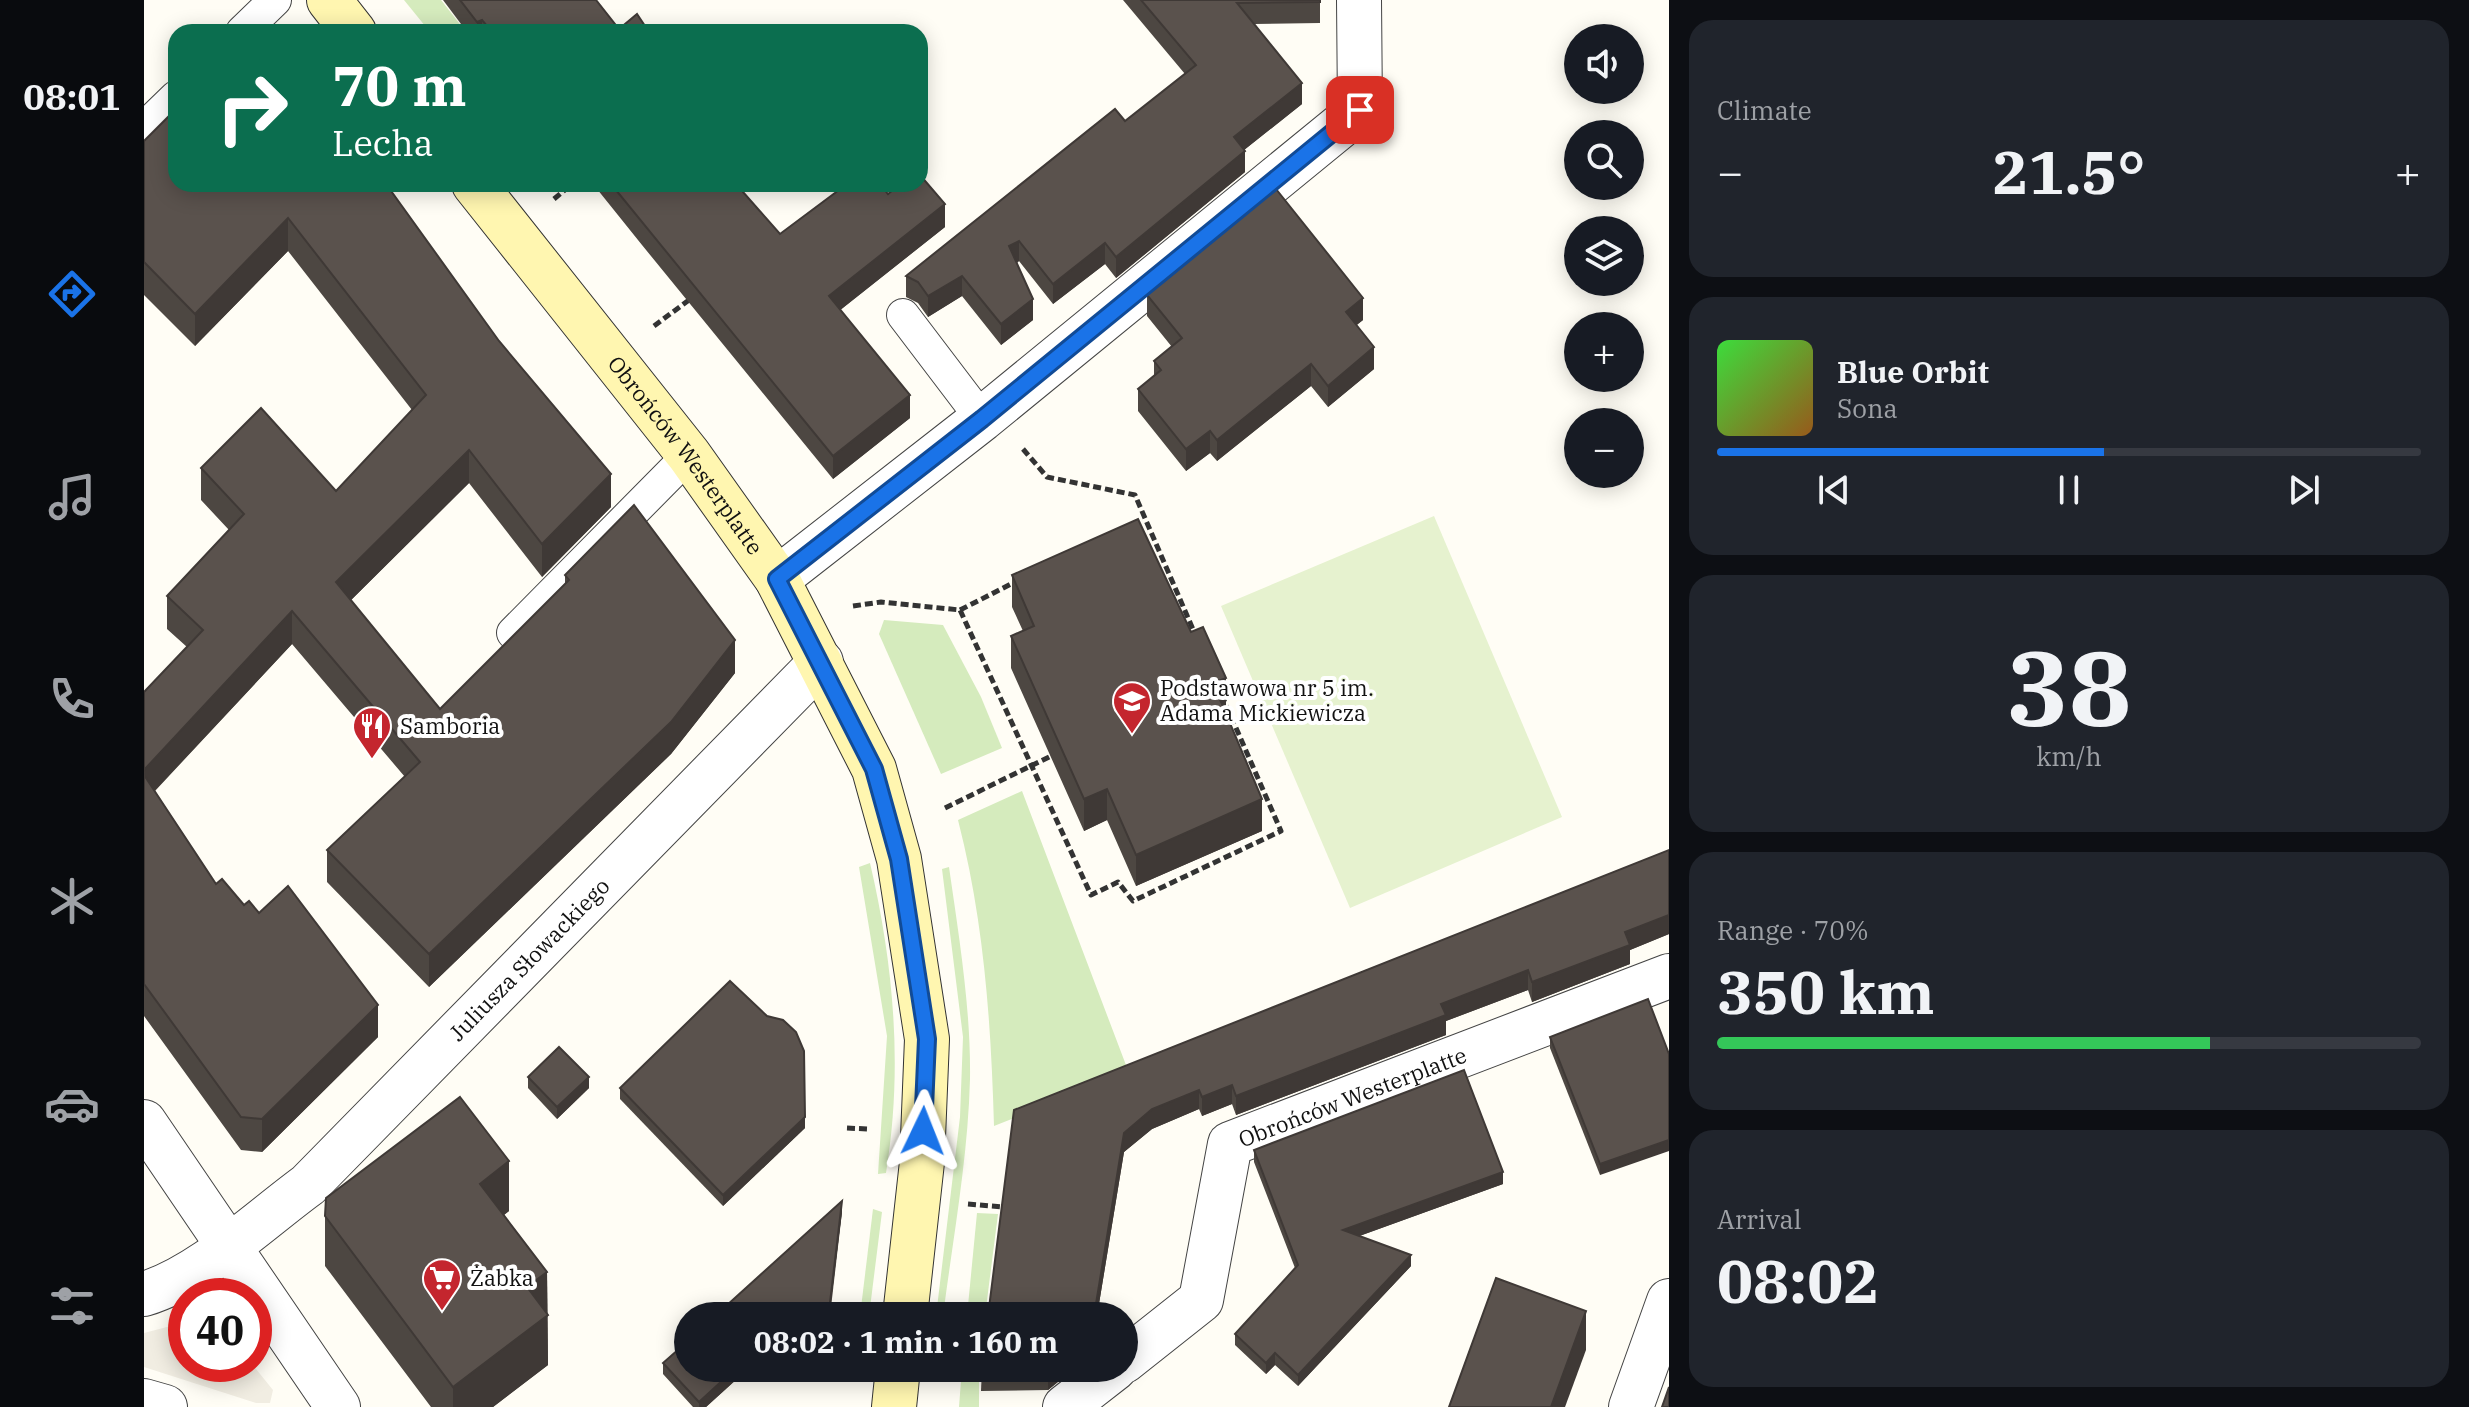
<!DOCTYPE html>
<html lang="en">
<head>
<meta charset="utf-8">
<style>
  body { margin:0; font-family:"IBM Plex Serif",serif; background:#20242c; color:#f1f3f6; height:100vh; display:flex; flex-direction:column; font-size:30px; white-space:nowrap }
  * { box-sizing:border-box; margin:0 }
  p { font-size:26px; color:#9ea1a6 }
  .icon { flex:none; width:44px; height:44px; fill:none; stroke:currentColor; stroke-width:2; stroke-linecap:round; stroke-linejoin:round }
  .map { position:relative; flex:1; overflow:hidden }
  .sheet { display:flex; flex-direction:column; gap:20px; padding:20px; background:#0d0f14; width:800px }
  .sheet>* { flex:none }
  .hud { position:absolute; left:24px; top:24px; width:760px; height:168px; border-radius:24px; box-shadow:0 4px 20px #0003; background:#0b6e4f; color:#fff; overflow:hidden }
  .tools { position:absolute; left:1420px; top:24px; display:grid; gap:16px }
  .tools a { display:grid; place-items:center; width:80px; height:80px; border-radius:50%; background:#171b24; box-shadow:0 4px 20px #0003; font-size:40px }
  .speed { position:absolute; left:24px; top:1278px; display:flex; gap:16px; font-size:40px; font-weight:700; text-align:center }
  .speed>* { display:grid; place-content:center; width:104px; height:104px; border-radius:50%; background:#171b24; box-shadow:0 4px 20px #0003; line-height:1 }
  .speed .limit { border:12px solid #d22; background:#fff; color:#111 }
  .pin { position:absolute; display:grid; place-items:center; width:68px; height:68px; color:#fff; margin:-34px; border-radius:16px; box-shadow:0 4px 12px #0006 }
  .me { position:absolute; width:88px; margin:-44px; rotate:2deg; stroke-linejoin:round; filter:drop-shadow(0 0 6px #0008) }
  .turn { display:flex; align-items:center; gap:28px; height:168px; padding:0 32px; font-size:36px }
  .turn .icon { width:104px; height:104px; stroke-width:2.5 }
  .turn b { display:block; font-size:56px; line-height:68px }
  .big { font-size:60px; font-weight:700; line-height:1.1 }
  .sheet .card { flex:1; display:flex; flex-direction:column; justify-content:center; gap:12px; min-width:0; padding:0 28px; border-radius:24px; background:#20242c }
  .sheet .dial { align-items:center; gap:0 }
  .dial b { font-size:104px; line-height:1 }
  .song { display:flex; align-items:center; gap:24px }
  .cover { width:96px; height:96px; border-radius:12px; background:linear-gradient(135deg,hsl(120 70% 55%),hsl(30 70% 35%)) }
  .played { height:8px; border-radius:4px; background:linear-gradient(90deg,#1a73e8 55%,#363941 55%) }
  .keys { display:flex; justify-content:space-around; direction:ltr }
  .heat { display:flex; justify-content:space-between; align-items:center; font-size:44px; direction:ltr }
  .charge { height:12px; border-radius:6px; background:linear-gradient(90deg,#34c759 70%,#363941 0) }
  .trip { position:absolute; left:530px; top:1302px; width:464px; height:80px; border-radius:40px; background:#171b24; box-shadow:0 4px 20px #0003; font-weight:700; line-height:80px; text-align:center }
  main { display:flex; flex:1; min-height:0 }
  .tab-bar { display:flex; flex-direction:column; width:144px; justify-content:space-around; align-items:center; background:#090b0e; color:#9ea1a6 }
  .tab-bar .icon { width:56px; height:56px }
  .tab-bar .selected { color:#1a73e8 }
  .tab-bar b { font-size:36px; color:#f1f3f6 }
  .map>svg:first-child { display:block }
  .green { fill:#d5ebbd }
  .pitch { fill:#e6f2cf }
  .plaza { fill:#f1ede2 }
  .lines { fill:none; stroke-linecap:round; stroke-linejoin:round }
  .lane-casing { stroke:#444; stroke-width:34 }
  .street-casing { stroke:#444; stroke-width:46 }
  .secondary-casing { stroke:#333; stroke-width:46 }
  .path { stroke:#333; stroke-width:5; stroke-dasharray:8 4; stroke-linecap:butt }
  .lane { stroke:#fff; stroke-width:32 }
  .street { stroke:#fff; stroke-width:44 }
  .secondary { stroke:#fff6b0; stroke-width:44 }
  .wall { fill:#4d4742 }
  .shaded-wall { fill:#3f3936 }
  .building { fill:#5a524d; stroke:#3f3936; stroke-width:2 }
  .route-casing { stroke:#114b97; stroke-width:20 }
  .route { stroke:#1a73e8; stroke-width:14 }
  .labels { text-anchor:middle; stroke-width:8; stroke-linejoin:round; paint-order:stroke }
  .street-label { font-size:22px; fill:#111; stroke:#fff }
  .poi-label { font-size:22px; fill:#111; stroke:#fff; text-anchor:start }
</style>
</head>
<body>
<main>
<nav class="tab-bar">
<b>08:01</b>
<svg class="icon selected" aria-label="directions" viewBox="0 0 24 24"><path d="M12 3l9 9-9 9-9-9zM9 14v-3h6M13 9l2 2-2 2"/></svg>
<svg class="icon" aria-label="music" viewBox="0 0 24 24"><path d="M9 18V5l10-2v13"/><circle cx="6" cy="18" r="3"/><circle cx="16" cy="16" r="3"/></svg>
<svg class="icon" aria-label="phone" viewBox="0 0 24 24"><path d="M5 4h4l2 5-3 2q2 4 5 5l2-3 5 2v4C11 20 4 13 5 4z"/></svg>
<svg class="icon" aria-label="climate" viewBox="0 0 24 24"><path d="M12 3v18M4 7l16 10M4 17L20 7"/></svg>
<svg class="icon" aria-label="car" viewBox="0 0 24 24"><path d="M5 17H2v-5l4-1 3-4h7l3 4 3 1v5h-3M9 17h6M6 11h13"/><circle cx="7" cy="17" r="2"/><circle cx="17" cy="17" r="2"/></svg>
<svg class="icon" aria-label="filters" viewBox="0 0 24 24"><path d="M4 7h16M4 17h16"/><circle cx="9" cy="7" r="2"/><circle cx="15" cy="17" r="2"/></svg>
</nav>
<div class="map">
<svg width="1525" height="1407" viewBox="0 0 1525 1407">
  <rect width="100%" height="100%" fill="#fffdf5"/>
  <g class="green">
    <polygon points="260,0 297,0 322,32 286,32"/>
    <polygon points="740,620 799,625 837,697 858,748 797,774 735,634"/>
    <path d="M878,791L985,1073L850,1126C847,1022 840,921 814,820Z"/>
    <path d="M726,863C750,966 759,1069 742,1173L734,1174L743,1036L715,867Z"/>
    <path d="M805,867C815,937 827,1009 826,1079C824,1158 809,1238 799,1316H792L816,1117L819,1037L798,869Z"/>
    <polygon points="729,1209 738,1212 725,1316 716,1316"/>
    <polygon points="833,1213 854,1214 841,1316 823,1316"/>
    <polygon points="818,1368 835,1368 835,1407 815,1407"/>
  </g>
  <polygon class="pitch" points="1290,516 1418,817 1206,908 1077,606"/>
  <polygon class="plaza" points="42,1322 42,1364 108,1364 129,1390 126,1403 112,1403 0,1367 0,1333"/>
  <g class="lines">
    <g class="lane-casing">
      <g id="lane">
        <polyline points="98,32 131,0"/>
        <polyline points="0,128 32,97"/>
        <polyline points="759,315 838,419"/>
        <polyline points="369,633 545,455"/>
      </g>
    </g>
    <g class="street-casing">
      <g id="street">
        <polyline points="633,579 838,419 1216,110 1215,0"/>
        <polyline points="0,1122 194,1407"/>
        <path id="s1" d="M0,1294C57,1277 116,1220 164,1185L677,662"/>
        <path id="s2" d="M980,1361L1057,1300L1086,1144L1525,976"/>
        <polyline points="0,1401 21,1407"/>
        <polyline points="921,1407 971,1368"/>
        <polyline points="1487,1407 1525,1301"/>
      </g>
    </g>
    <g class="secondary-casing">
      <g id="secondary">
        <polyline points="185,0 210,32"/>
        <path id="s3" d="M330,184L545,455L633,579L730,769L755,859L783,1039L778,1162L761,1316"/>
        <polyline points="750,1407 754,1368"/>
      </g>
    </g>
    <g class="path">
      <polyline points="410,199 428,184"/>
      <polyline points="510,326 545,300"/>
      <polyline points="879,449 903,477 991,495 1051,634"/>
      <polyline points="709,606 737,602 816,610 947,895 974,882 989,901 1137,831 1079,698"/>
      <polyline points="816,610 871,582"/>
      <polyline points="801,808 907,756"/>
      <polyline points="703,1128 724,1129"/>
      <polyline points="824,1204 860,1207"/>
    </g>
    <use href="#lane" class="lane"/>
    <use href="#street" class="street"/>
    <use href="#secondary" class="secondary"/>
  </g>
  <g class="wall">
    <polygon points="299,0 452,0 475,29 505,32 323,32"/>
    <polygon points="979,0 1176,0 1176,23 1110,24 1158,104 1100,150 1101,172 972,278 961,264 909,304 875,261 873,263 889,320 857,345 818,296 784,317 774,303 762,297 762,276 981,121 1041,74"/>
    <polygon points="0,141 242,184 467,507 398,577 325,483 207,600 296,709 421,584 421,575 591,673 527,754 285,987 183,882 183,850 261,777 148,644 11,791 72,884 100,905 234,1037 118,1152 97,1150 0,1016 0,692 43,647 23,629 23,596 85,530 57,500 57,468 192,491 268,410 144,251 51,346 0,295"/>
    <polygon points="449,184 592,184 636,234 744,194 801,227 696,310 766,418 689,479 498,245"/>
    <polygon points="1003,295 1219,320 1212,325 1230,369 1184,407 1167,386 1073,461 1066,453 1042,471 994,411 994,389 1010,377 1010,361 1028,347 1003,316"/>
    <polygon points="868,575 1082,710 1080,710 1118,831 992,886 963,820 940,831 867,668 867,636 879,631 868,607"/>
    <polygon points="1525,850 1525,934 1486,950 1486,964 1388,1002 1384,990 1302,1021 1302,1035 1092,1115 1088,1104 1058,1116 1055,1109 1008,1129 980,1152 953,1316 844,1316 870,1110"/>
    <polygon points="1504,999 1456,1175 1406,1048 1406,1037"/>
    <polygon points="384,1077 445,1088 413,1119 384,1088"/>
    <polygon points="476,1088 661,1128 579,1206 476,1099"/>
    <polygon points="1110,1150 1359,1184 1215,1236 1267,1266 1154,1386 1131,1365 1122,1374 1091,1345 1091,1334 1151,1268 1110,1162"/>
    <polygon points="365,1211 360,1215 403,1272 404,1365 349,1407 287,1407 181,1266 181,1216"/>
    <polygon points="698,1212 686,1316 571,1316"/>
    <polygon points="519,1363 544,1368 605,1368 562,1407 549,1407 519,1374"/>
    <polygon points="838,1368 931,1368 904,1390 837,1391"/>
  </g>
  <g class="shaded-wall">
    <polygon points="338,20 338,32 333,32 333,22"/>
    <polygon points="1158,83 1158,104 1090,158 1090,137"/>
    <polygon points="1101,151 1101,172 972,278 972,257"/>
    <polygon points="801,204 801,227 685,319 685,296"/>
    <polygon points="144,218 144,251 51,346 51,314"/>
    <polygon points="875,241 875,261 865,267 865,246"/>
    <polygon points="961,243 961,264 909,304 909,284"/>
    <polygon points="818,276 818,296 784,317 784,296"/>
    <polygon points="1219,298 1219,320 1202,334 1202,312"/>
    <polygon points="889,299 889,320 857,345 857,324"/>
    <polygon points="1230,347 1230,369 1184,407 1184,386"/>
    <polygon points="1167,364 1167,386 1073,461 1073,440"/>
    <polygon points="766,395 766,418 689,479 689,456"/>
    <polygon points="1066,431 1066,453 1042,471 1042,449"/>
    <polygon points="325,450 325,483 192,615 192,582"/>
    <polygon points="467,474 467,507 398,577 398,544"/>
    <polygon points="148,611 148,644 0,802 0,770"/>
    <polygon points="591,640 591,673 527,754 285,987 285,954"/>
    <polygon points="1082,678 1082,710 1069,715 1069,683"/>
    <polygon points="963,789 963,820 940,831 940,799"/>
    <polygon points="1118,799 1118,831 992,886 992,855"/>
    <polygon points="1525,915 1525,934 1486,950 1486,964 1388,1002 1388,982 1481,932"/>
    <polygon points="1384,970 1384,990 1302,1021 1302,1035 1092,1115 1092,1096 1297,1004"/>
    <polygon points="234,1005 234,1037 118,1152 118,1119"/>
    <polygon points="445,1077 445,1088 413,1119 413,1107"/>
    <polygon points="1088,1085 1088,1104 1058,1116 1058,1097"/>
    <polygon points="1055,1090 1055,1109 1008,1129 980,1152 953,1316 950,1316 980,1133 1008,1109"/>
    <polygon points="661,1117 661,1128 579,1206 579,1195"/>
    <polygon points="1525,1140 1525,1151 1456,1175 1456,1164"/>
    <polygon points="365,1161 365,1211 336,1233 336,1184"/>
    <polygon points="1359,1172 1359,1184 1199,1242 1199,1230"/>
    <polygon points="698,1201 698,1212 685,1316 685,1311"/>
    <polygon points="1267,1255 1267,1266 1154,1386 1154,1375"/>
    <polygon points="403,1272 404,1365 349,1407 309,1407 309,1387 383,1287"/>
    <polygon points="1442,1311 1442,1350 1421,1407 1407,1407"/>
    <polygon points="1131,1353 1131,1365 1122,1374 1122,1363"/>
    <polygon points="592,1368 605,1368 562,1407 555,1407 555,1402"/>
    <polygon points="907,1368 931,1368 904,1390 904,1370"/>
  </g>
  <g class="building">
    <polygon points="316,0 452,0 475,29 493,14 505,32 348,32 338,20 333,22"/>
    <polygon points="997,0 1176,0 1176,2 1093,3 1158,83 1090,137 1101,151 972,257 961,243 909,284 875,241 865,246 889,299 857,324 818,276 784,296 774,282 762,276 971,109 981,121 1052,65"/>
    <polygon points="32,109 32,184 242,184 355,341 467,474 398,544 325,450 192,582 296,709 425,580 421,575 490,505 591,640 527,722 285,954 183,850 276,762 148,611 0,770 0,692 59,630 23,596 100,514 57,468 117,408 192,491 282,395 144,218 51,314 0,262 0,141"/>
    <polygon points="776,175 801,204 685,296 766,395 689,456 467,184 592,184 636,234 703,184 736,184 744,194 756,184 776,184"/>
    <polygon points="1132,189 1219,298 1202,312 1230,347 1184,386 1167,364 1073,440 1066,431 1042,449 994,389 1017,370 1010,361 1038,338 1003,295"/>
    <polygon points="994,519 1047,632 1059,627 1082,678 1069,683 1118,799 992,855 963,789 940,799 867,636 890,626 868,575"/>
    <polygon points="0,775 72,884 78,879 100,905 105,901 115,913 144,886 234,1005 118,1119 97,1117 0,984"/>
    <polygon points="1525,850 1525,915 1481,932 1486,945 1388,982 1384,970 1297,1004 1302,1015 1092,1096 1088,1085 1058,1097 1055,1090 1008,1109 980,1133 950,1316 844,1316 870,1110"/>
    <polygon points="586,981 623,1016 639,1020 652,1032 660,1051 661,1117 579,1195 476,1088"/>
    <polygon points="1504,999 1525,1054 1525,1140 1456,1164 1406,1037"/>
    <polygon points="415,1047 445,1077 413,1107 384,1077"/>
    <polygon points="1320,1070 1359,1172 1199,1230 1267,1255 1154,1375 1131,1353 1122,1363 1091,1334 1154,1265 1110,1150"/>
    <polygon points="316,1097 365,1161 336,1184 403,1272 383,1287 404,1315 309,1387 181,1216 182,1198"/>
    <polygon points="698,1201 685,1311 652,1313 649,1316 571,1316"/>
    <polygon points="1352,1278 1442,1311 1407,1407 1305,1407"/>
    <polygon points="544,1341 544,1368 592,1368 555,1402 519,1363"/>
    <polygon points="838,1368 907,1368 904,1370 837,1371"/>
    <polygon points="1525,1387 1525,1407 1518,1407"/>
  </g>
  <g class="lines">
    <g class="route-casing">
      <polyline id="route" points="779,1131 783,1039 755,859 730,769 633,579 838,419 1216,110"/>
    </g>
    <use href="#route" class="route"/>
  </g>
  <defs>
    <g id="school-pin" transform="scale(2)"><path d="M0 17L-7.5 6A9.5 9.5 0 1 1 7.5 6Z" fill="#c4262e" stroke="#fff"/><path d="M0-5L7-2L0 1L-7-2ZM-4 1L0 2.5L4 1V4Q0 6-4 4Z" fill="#fff"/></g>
    <g id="restaurant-pin" transform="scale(2)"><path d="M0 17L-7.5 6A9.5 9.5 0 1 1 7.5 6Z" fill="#c4262e" stroke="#fff"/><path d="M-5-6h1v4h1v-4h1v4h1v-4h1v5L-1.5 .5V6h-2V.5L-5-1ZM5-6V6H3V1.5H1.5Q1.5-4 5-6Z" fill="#fff"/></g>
    <g id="supermarket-pin" transform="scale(2)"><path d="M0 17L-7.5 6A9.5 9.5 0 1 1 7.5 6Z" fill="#c4262e" stroke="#fff"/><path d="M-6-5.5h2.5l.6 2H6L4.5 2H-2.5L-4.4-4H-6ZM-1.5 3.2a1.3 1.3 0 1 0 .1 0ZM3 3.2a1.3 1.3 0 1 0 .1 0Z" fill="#fff"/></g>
  </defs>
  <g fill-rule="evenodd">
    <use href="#school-pin" x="988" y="701"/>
    <use href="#restaurant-pin" x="228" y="726"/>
    <use href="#supermarket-pin" x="298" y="1278"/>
  </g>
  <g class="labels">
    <g class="street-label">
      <text dy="8" stroke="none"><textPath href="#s3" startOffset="344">Obrońców Westerplatte</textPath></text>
      <text dy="8" stroke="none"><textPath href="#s1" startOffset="514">Juliusza Słowackiego</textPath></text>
      <text dy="8" stroke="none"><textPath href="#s2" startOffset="388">Obrońców Westerplatte</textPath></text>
    </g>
    <g class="poi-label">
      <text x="1016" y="696">Podstawowa nr 5 im.<tspan x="1016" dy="25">Adama Mickiewicza</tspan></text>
      <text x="256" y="734">Samboria</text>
      <text x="326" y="1286">Żabka</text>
    </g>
  </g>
</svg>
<div class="tools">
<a><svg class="icon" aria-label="sound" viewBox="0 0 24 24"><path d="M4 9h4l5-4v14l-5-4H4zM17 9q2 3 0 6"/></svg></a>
<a><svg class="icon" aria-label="search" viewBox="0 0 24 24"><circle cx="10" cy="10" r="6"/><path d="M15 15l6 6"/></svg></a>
<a><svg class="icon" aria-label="layers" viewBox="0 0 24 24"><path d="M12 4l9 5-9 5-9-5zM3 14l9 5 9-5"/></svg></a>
<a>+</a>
<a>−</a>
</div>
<div class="speed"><div class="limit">40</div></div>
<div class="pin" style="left:1216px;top:110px;background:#d93025"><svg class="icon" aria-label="arrive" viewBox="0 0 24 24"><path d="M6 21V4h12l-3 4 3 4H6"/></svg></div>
<svg class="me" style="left:779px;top:1131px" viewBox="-20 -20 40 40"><path d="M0-17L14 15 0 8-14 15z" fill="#1a73e8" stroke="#fff" stroke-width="4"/></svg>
<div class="trip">08:02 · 1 min · 160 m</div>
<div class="hud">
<div class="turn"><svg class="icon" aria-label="right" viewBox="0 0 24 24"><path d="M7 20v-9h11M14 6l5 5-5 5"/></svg><div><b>70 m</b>Lecha</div></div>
</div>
</div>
<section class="sheet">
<div class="card"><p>Climate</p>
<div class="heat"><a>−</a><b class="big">21.5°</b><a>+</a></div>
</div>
<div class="card">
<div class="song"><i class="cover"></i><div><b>Blue Orbit</b><p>Sona</p></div></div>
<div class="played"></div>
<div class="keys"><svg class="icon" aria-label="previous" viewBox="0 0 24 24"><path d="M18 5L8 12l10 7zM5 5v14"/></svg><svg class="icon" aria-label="pause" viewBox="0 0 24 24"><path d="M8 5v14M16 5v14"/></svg><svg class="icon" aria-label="next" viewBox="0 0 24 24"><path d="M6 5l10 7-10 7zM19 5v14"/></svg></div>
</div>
<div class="card dial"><b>38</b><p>km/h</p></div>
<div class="card"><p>Range · 70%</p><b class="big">350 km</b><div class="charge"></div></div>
<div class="card"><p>Arrival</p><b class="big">08:02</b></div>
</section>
</main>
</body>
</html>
